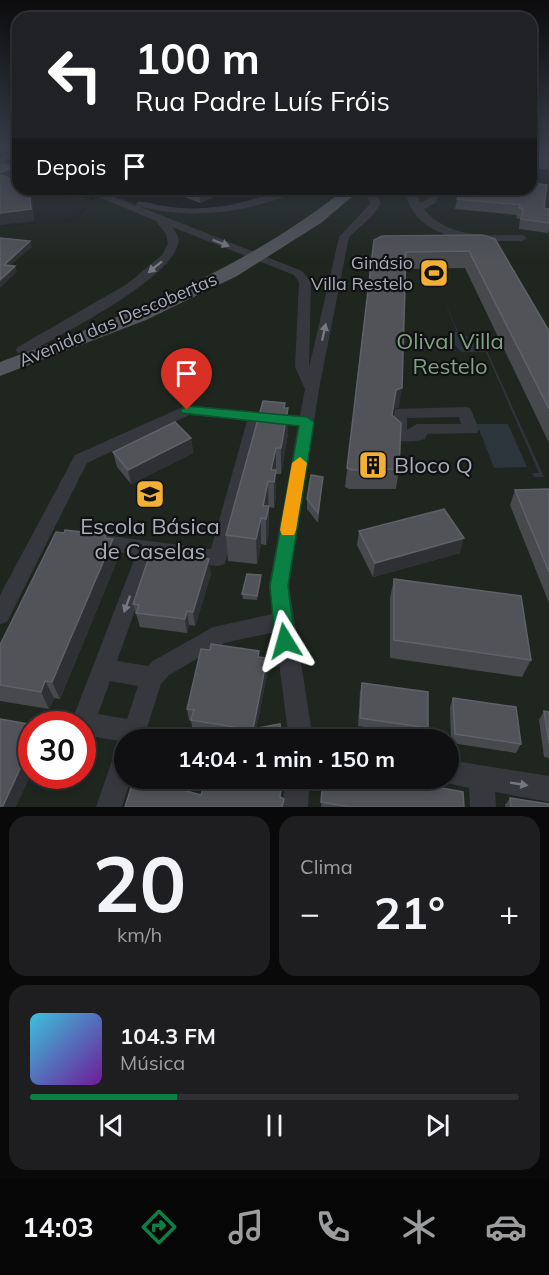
<!DOCTYPE html>
<html lang="pt">
<head>
<meta charset="utf-8">
<style>
  body { margin:0; font-family:Mulish,sans-serif; background:#1e1e20; color:#f1f3f6; height:100vh; display:flex; flex-direction:column; font-size:22px; white-space:nowrap }
  * { box-sizing:border-box; margin:0 }
  p { font-size:20px; color:#9c9d9f }
  .icon { flex:none; width:33px; height:33px; fill:none; stroke:currentColor; stroke-width:2; stroke-linecap:round; stroke-linejoin:round }
  .map { position:relative; height:807px; overflow:hidden }
  .details { display:flex; flex-direction:column; gap:9px; padding:9px; background:#09090a; flex:1 }
  .details>* { flex:none }
  .banner { position:absolute; left:12px; top:12px; width:525px; height:183px; border-radius:18px; box-shadow:0 3px 9px #0003,0 0 0 2px #303032; background:#202124; color:#fff; overflow:hidden }
  .speed { position:absolute; left:18px; top:711px; display:flex; gap:12px; font-size:30px; font-weight:700; text-align:center }
  .speed>* { display:grid; place-content:center; width:78px; height:78px; border-radius:50%; background:#101012; box-shadow:0 3px 9px #0003,0 0 0 2px #303032; line-height:1 }
  .speed .limit { border:9px solid #d22; background:#fff; color:#111 }
  .pin { position:absolute; display:grid; place-items:center; width:51px; height:51px; color:#fff; margin:-62px -26px; border-radius:50% 50% 50% 0; rotate:-45deg; box-shadow:0 0 6px #0007 }
  .pin .icon { rotate:45deg }
  .me { position:absolute; width:66px; margin:-33px; rotate:352deg; stroke-linejoin:round; filter:drop-shadow(0 0 4px #0008) }
  .turn { display:flex; align-items:center; gap:21px; height:126px; padding:0 24px; font-size:27px }
  .turn .icon { width:78px; height:78px; stroke-width:2.5 }
  .turn b { display:block; font-size:42px; line-height:51px }
  .then { display:flex; align-items:center; height:57px; padding:0 24px; background:#0003; gap:12px; font-size:22px }
  .big { font-size:45px; font-weight:700; line-height:1.1 }
  .details .widget { flex:1; display:flex; flex-direction:column; justify-content:center; gap:9px; min-width:0; padding:0 21px; border-radius:18px; background:#1e1e20 }
  .details .dial { align-items:center; gap:0 }
  .dial b { font-size:78px; line-height:1 }
  .song { display:flex; align-items:center; gap:18px }
  .cover { width:72px; height:72px; border-radius:9px; background:linear-gradient(135deg,hsl(190 70% 55%),hsl(280 70% 35%)) }
  .played { height:6px; border-radius:3px; background:linear-gradient(90deg,#0b8043 30%,#303032 30%) }
  .keys { display:flex; justify-content:space-around; direction:ltr }
  .heat { display:flex; justify-content:space-between; align-items:center; font-size:33px; direction:ltr }
  .details .tiles { flex:1; display:grid; gap:9px; grid-template-columns:1fr 1fr }
  .widget:last-child { grid-column:span 2 }
  .trip { position:absolute; left:114px; top:729px; width:345px; height:60px; border-radius:30px; background:#101012; box-shadow:0 3px 9px #0003,0 0 0 2px #303032; font-weight:700; line-height:60px; text-align:center }
  .tabs { display:flex; height:96px; justify-content:space-around; align-items:center; background:#060607; color:#9c9d9f }
  .tabs .icon { width:42px; height:42px }
  .tabs .selected { color:#0b8043 }
  .tabs b { font-size:27px; color:#f1f3f6 }
  .map>svg:first-child { display:block }
  .built { fill:#222225 }
  .green { fill:#1e261f; fill-rule:evenodd }
  .water { fill:#2c353c }
  .lines { fill:none; stroke-linecap:round; stroke-linejoin:round }
  .street { fill:#37383d; fill-rule:evenodd }
  .primary { fill:#53555c; fill-rule:evenodd }
  .wall { fill:#47494d }
  .shaded-wall { fill:#2f3033 }
  .building { fill:#525359; stroke:#5f6168; stroke-width:1.5 }
  .oneway { fill:#757881 }
  .route { fill:#0b8043; stroke:#07532c; stroke-width:1.5 }
  .slow { fill:#f59e0b }
  .labels { text-anchor:middle; stroke-width:4.5; stroke-linejoin:round; paint-order:stroke }
  .far-poi-label { font-size:18px; fill:#a8adb8; stroke:#111113; text-anchor:end }
  .far-street-label { font-size:18px; fill:#a8adb8; stroke:#111113 }
  .park-label { font-size:22px; fill:#7fa381; stroke:#111113 }
  .poi-label { font-size:22px; fill:#a8adb8; stroke:#111113; text-anchor:start }
</style>
</head>
<body>
<div class="map">
<svg width="549" height="807" viewBox="0 0 549 807">
  <rect width="100%" height="100%" fill="#161618"/>
  <polygon class="built" points="0,170 18,174 18,189 64,189 55,193 85,207 75,220 0,226"/>
  <path class="green" d="M531,183L549,186V807H0V226L75,220L85,208L54,193L65,189L93,201L101,192C126,200 152,210 178,212C212,214 264,201 296,189H531ZM32,724H82V776H32ZM124,740H448V778H124Z"/>
  <g class="water">
    <polygon points="441,293 458,332 467,336 470,343 484,344 544,477 534,477 532,473 539,473 486,352 461,352 455,345 454,332 457,332"/>
    <polygon points="477,424 508,424 527,467 494,468"/>
  </g>
  <g class="lines">
    <g class="street">
      <polygon points="18,149 18,155 3,162 18,164 18,170 0,167 0,157"/>
      <path d="M80,189H93L136,206L137,202C146,201 155,205 164,206C181,209 198,209 216,207C245,205 274,189 303,189C295,195 282,198 272,201C227,215 184,218 138,206L302,271L311,282L309,368L339,237L371,203L362,189H372L381,203L373,215L349,237L319,389L289,586L313,740H289L275,632L224,643L169,675L161,684L143,740H124V778H131L122,807H96L115,752L124,749L120,741L83,735L82,724L71,723L136,555L88,547L86,542L88,537L95,534L211,549L247,421L189,415L87,463L7,622L0,624V595L75,455L187,405L300,416L305,389L295,367L299,282L294,275L172,227C176,232 180,238 178,244C170,280 61,335 28,353H18L16,350L18,347L127,284L162,255L168,244L166,234L156,221ZM262,423L298,426L269,586L273,614L213,627L153,661L148,666L117,661L154,557L218,566L225,564ZM110,681L138,686L127,719L98,714Z"/>
      <path d="M405,189H415L420,203L428,199L433,189H443L435,203L424,209C449,239 486,235 522,235L527,238L522,241C480,241 414,245 405,189Z"/>
      <path d="M465,407L470,408L479,429L477,433L427,434L425,439C415,442 397,444 391,435L395,409ZM459,417L461,424H417L407,430V418Z"/>
      <polygon points="448,760 549,776 549,802 495,792 496,807 470,807 469,788 439,781 438,778 448,778"/>
      <polygon points="286,778 310,778 308,807 282,807"/>
    </g>
    <path class="primary" d="M345,189H361L321,223L237,276L146,320L0,376V362C123,317 242,271 345,189Z"/>
  </g>
  <g class="wall">
    <polygon points="539,148 549,148 549,170 534,168"/>
    <polygon points="164,189 231,189 200,203"/>
    <polygon points="457,199 549,209 549,228 548,233 519,229 520,219 516,218 517,215 455,209"/>
    <polygon points="482,235 549,331 549,443 465,268 406,269 399,407 393,409 392,415 399,469 396,489 349,489 345,487 374,240"/>
    <polygon points="285,408 288,408 288,434 281,474 276,474 276,496 274,508 269,507 269,532 266,545 261,544 257,564 228,561 226,535"/>
    <polygon points="191,438 193,453 131,484 117,467 113,452"/>
    <polygon points="323,477 322,486 318,523 307,509 307,499"/>
    <polygon points="515,490 549,492 549,603 510,505"/>
    <polygon points="359,531 460,553 373,577 357,545"/>
    <polygon points="64,533 106,535 107,538 113,539 118,558 60,699 54,698 49,709 0,701 0,645"/>
    <polygon points="211,574 195,626 189,625 187,633 140,627 133,604"/>
    <polygon points="394,579 531,660 522,677 390,658 390,598"/>
    <polygon points="261,580 257,600 243,599 242,594"/>
    <polygon points="210,650 259,651 259,657 267,658 268,670 256,729 282,740 242,740 193,732 191,721 189,720 187,709"/>
    <polygon points="362,683 428,728 425,737 358,726 360,692"/>
    <polygon points="453,698 521,744 516,753 451,743 450,707"/>
    <polygon points="544,711 549,712 549,758 544,757 539,720"/>
    <polygon points="323,778 464,807 321,807"/>
    <polygon points="510,798 549,807 505,807 505,805"/>
  </g>
  <g class="shaded-wall">
    <polygon points="13,167 15,177 0,185 0,173"/>
    <polygon points="29,189 32,196 34,221 0,225 0,213"/>
    <polygon points="199,189 231,189 200,203"/>
    <polygon points="30,241 32,247 5,270 4,265"/>
    <polygon points="15,266 17,272 0,288 0,280"/>
    <polygon points="402,388 399,407 393,409 396,390"/>
    <polygon points="285,403 285,426 288,408 288,434 281,474 281,448"/>
    <polygon points="191,438 193,453 131,484 128,470"/>
    <polygon points="276,448 276,496 274,508 274,482 271,470"/>
    <polygon points="268,481 269,532 266,545 266,519 263,506"/>
    <polygon points="261,518 261,544 257,564 256,539"/>
    <polygon points="106,535 109,547 113,539 118,558 60,699 52,682"/>
    <polygon points="464,538 460,553 373,577 375,563"/>
    <polygon points="209,559 211,574 195,626 193,612"/>
    <polygon points="261,575 261,580 257,600 257,596"/>
    <polygon points="187,611 189,625 187,633 185,619"/>
    <polygon points="267,658 268,670 254,740 253,729"/>
    <polygon points="45,681 54,698 49,709 41,692"/>
    <polygon points="29,724 32,729 32,741 26,731"/>
    <polygon points="32,742 32,772 16,807 4,807 3,806"/>
    <polygon points="166,778 172,778 168,796 165,785"/>
    <polygon points="282,778 284,778 280,807 280,797"/>
  </g>
  <g class="building">
    <polygon points="539,148 549,148 549,160 536,158"/>
    <polygon points="0,164 13,167 0,173"/>
    <polygon points="0,175 18,181 18,189 29,189 31,209 0,213"/>
    <polygon points="531,183 547,185 544,208 549,209 549,223 521,219 523,209 519,208 520,205 457,199 462,189 531,189"/>
    <polygon points="482,235 495,239 549,331 549,409 469,251 406,252 402,388 396,390 392,415 401,423 399,469 352,470 347,468 374,240 382,236"/>
    <polygon points="0,238 30,241 4,265 15,266 0,280"/>
    <polygon points="263,401 285,403 284,408 288,408 281,448 276,448 271,470 276,470 274,482 268,481 263,506 269,506 266,519 261,518 256,539 226,535"/>
    <polygon points="175,422 191,438 128,470 113,452"/>
    <polygon points="311,475 323,477 318,513 307,499"/>
    <polygon points="548,489 549,492 549,572 515,490"/>
    <polygon points="444,509 464,538 375,563 359,531"/>
    <polygon points="65,530 106,535 105,538 113,539 52,682 45,681 41,692 0,685 0,645 56,532 64,533"/>
    <polygon points="159,553 209,559 193,612 187,611 185,619 136,613 139,605 133,604 149,557 157,558"/>
    <polygon points="247,574 261,575 257,596 242,594"/>
    <polygon points="394,579 521,596 531,660 394,640"/>
    <polygon points="211,644 259,651 258,657 267,658 253,729 280,724 282,740 251,740 253,730 191,720 194,710 187,709 201,649 210,650"/>
    <polygon points="362,683 428,692 428,728 360,718"/>
    <polygon points="453,698 516,707 521,744 455,734"/>
    <polygon points="544,711 549,712 549,743"/>
    <polygon points="0,719 29,724 26,731 32,732 32,742 3,806 0,806"/>
    <polygon points="134,778 166,778 165,785 201,795 205,780 240,789 242,778 282,778 280,797 284,799 282,807 125,807"/>
    <polygon points="323,778 388,778 463,792 464,807 351,807 321,802"/>
    <polygon points="510,798 549,804 549,807 511,807"/>
  </g>
  <defs><path id="oneway-solid" d="M-6-.8H1V-3.2L6.5 0L1 3.2V.8H-6Z" transform="scale(1.5)"/></defs>
  <g class="oneway">
    <use href="#oneway-solid" transform="translate(221 243) rotate(21)"/>
    <use href="#oneway-solid" transform="translate(155 267) rotate(141)"/>
    <use href="#oneway-solid" transform="translate(324 332) rotate(-78)"/>
    <use href="#oneway-solid" transform="translate(127 604) rotate(110)"/>
    <use href="#oneway-solid" transform="translate(519 784) rotate(9)"/>
  </g>
  <linearGradient id="sky" x2="0" y2="1"><stop stop-color="#0c0c0d"/><stop offset="0.57" stop-color="#363c48"/><stop offset="1" stop-color="#363c48" stop-opacity="0"/></linearGradient>
  <rect width="549" height="261" fill="url(#sky)"/>
  <polygon class="route" points="187,406 307,417 314,422 288,586 295,641 292,647 285,650 278,647 275,641 270,586 299,426 182,413 180,410"/>
  <polygon class="slow" points="300,457 307,463 296,530 294,535 282,535 280,530 292,463"/>
  <defs>
    <g id="stadium-square" transform="scale(1.5)"><rect x="-9" y="-9" width="18" height="18" rx="4" fill="#f2b134" stroke="#111113"/><path d="M0-5a6.5 5 0 1 0 0 10a6.5 5 0 1 0 0-10ZM-3.5-1.8h7v3.6h-7Z" fill="#111"/></g>
    <g id="building-square" transform="scale(1.5)"><rect x="-9" y="-9" width="18" height="18" rx="4" fill="#f2b134" stroke="#111113"/><path d="M-4-6H4V6H1V3H-1V6H-4ZM-2.5-4.3h1.7v1.8h-1.7ZM.8-4.3h1.7v1.8H.8ZM-2.5-1h1.7V.8h-1.7ZM.8-1h1.7V.8H.8Z" fill="#111"/></g>
    <g id="school-square" transform="scale(1.5)"><rect x="-9" y="-9" width="18" height="18" rx="4" fill="#f2b134" stroke="#111113"/><path d="M0-5L7-2L0 1L-7-2ZM-4 1L0 2.5L4 1V4Q0 6-4 4Z" fill="#111"/></g>
  </defs>
  <g fill-rule="evenodd">
    <use href="#stadium-square" x="434" y="273"/>
    <use href="#building-square" x="373" y="465"/>
    <use href="#school-square" x="150" y="494"/>
  </g>
  <g class="labels">
    <g class="far-poi-label">
      <text x="413" y="269">Ginásio<tspan x="413" dy="21">Villa Restelo</tspan></text>
    </g>
    <g class="far-street-label">
      <text transform="translate(118 320) rotate(-23)" y="6">Avenida das Descobertas</text>
    </g>
    <g class="park-label">
      <text x="450" y="349">Olival Villa<tspan x="450" dy="25">Restelo</tspan></text>
    </g>
    <g class="poi-label">
      <text x="394" y="473">Bloco Q</text>
      <text x="150" y="534" text-anchor="middle">Escola Básica<tspan x="150" dy="25">de Caselas</tspan></text>
    </g>
  </g>
</svg>
<div class="speed"><div class="limit">30</div></div>
<div class="pin" style="left:187px;top:410px;background:#d93025"><svg class="icon" aria-label="arrive" viewBox="0 0 24 24"><path d="M6 21V4h12l-3 4 3 4H6"/></svg></div>
<svg class="me" style="left:285px;top:641px" viewBox="-20 -20 40 40"><path d="M0-17L14 15 0 8-14 15z" fill="#0b8043" stroke="#fff" stroke-width="4"/></svg>
<div class="trip">14:04 · 1 min · 150 m</div>
<div class="banner">
<div class="turn"><svg class="icon" aria-label="left" viewBox="0 0 24 24"><path d="M17 20v-9H6M10 6l-5 5 5 5"/></svg><div><b>100 m</b>Rua Padre Luís Fróis</div></div>
<div class="then">Depois<svg class="icon" aria-label="arrive" viewBox="0 0 24 24"><path d="M6 21V4h12l-3 4 3 4H6"/></svg></div>
</div>
</div>
<section class="details">
<div class="tiles">
<div class="widget dial"><b>20</b><p>km/h</p></div>
<div class="widget"><p>Clima</p>
<div class="heat"><a>−</a><b class="big">21°</b><a>+</a></div>
</div>
<div class="widget">
<div class="song"><i class="cover"></i><div><b>104.3 FM</b><p>Música</p></div></div>
<div class="played"></div>
<div class="keys"><svg class="icon" aria-label="previous" viewBox="0 0 24 24"><path d="M18 5L8 12l10 7zM5 5v14"/></svg><svg class="icon" aria-label="pause" viewBox="0 0 24 24"><path d="M8 5v14M16 5v14"/></svg><svg class="icon" aria-label="next" viewBox="0 0 24 24"><path d="M6 5l10 7-10 7zM19 5v14"/></svg></div>
</div>
</div>
</section>
<nav class="tabs">
<b>14:03</b>
<svg class="icon selected" aria-label="directions" viewBox="0 0 24 24"><path d="M12 3l9 9-9 9-9-9zM9 14v-3h6M13 9l2 2-2 2"/></svg>
<svg class="icon" aria-label="music" viewBox="0 0 24 24"><path d="M9 18V5l10-2v13"/><circle cx="6" cy="18" r="3"/><circle cx="16" cy="16" r="3"/></svg>
<svg class="icon" aria-label="phone" viewBox="0 0 24 24"><path d="M5 4h4l2 5-3 2q2 4 5 5l2-3 5 2v4C11 20 4 13 5 4z"/></svg>
<svg class="icon" aria-label="climate" viewBox="0 0 24 24"><path d="M12 3v18M4 7l16 10M4 17L20 7"/></svg>
<svg class="icon" aria-label="car" viewBox="0 0 24 24"><path d="M5 17H2v-5l4-1 3-4h7l3 4 3 1v5h-3M9 17h6M6 11h13"/><circle cx="7" cy="17" r="2"/><circle cx="17" cy="17" r="2"/></svg>
</nav>
</body>
</html>
